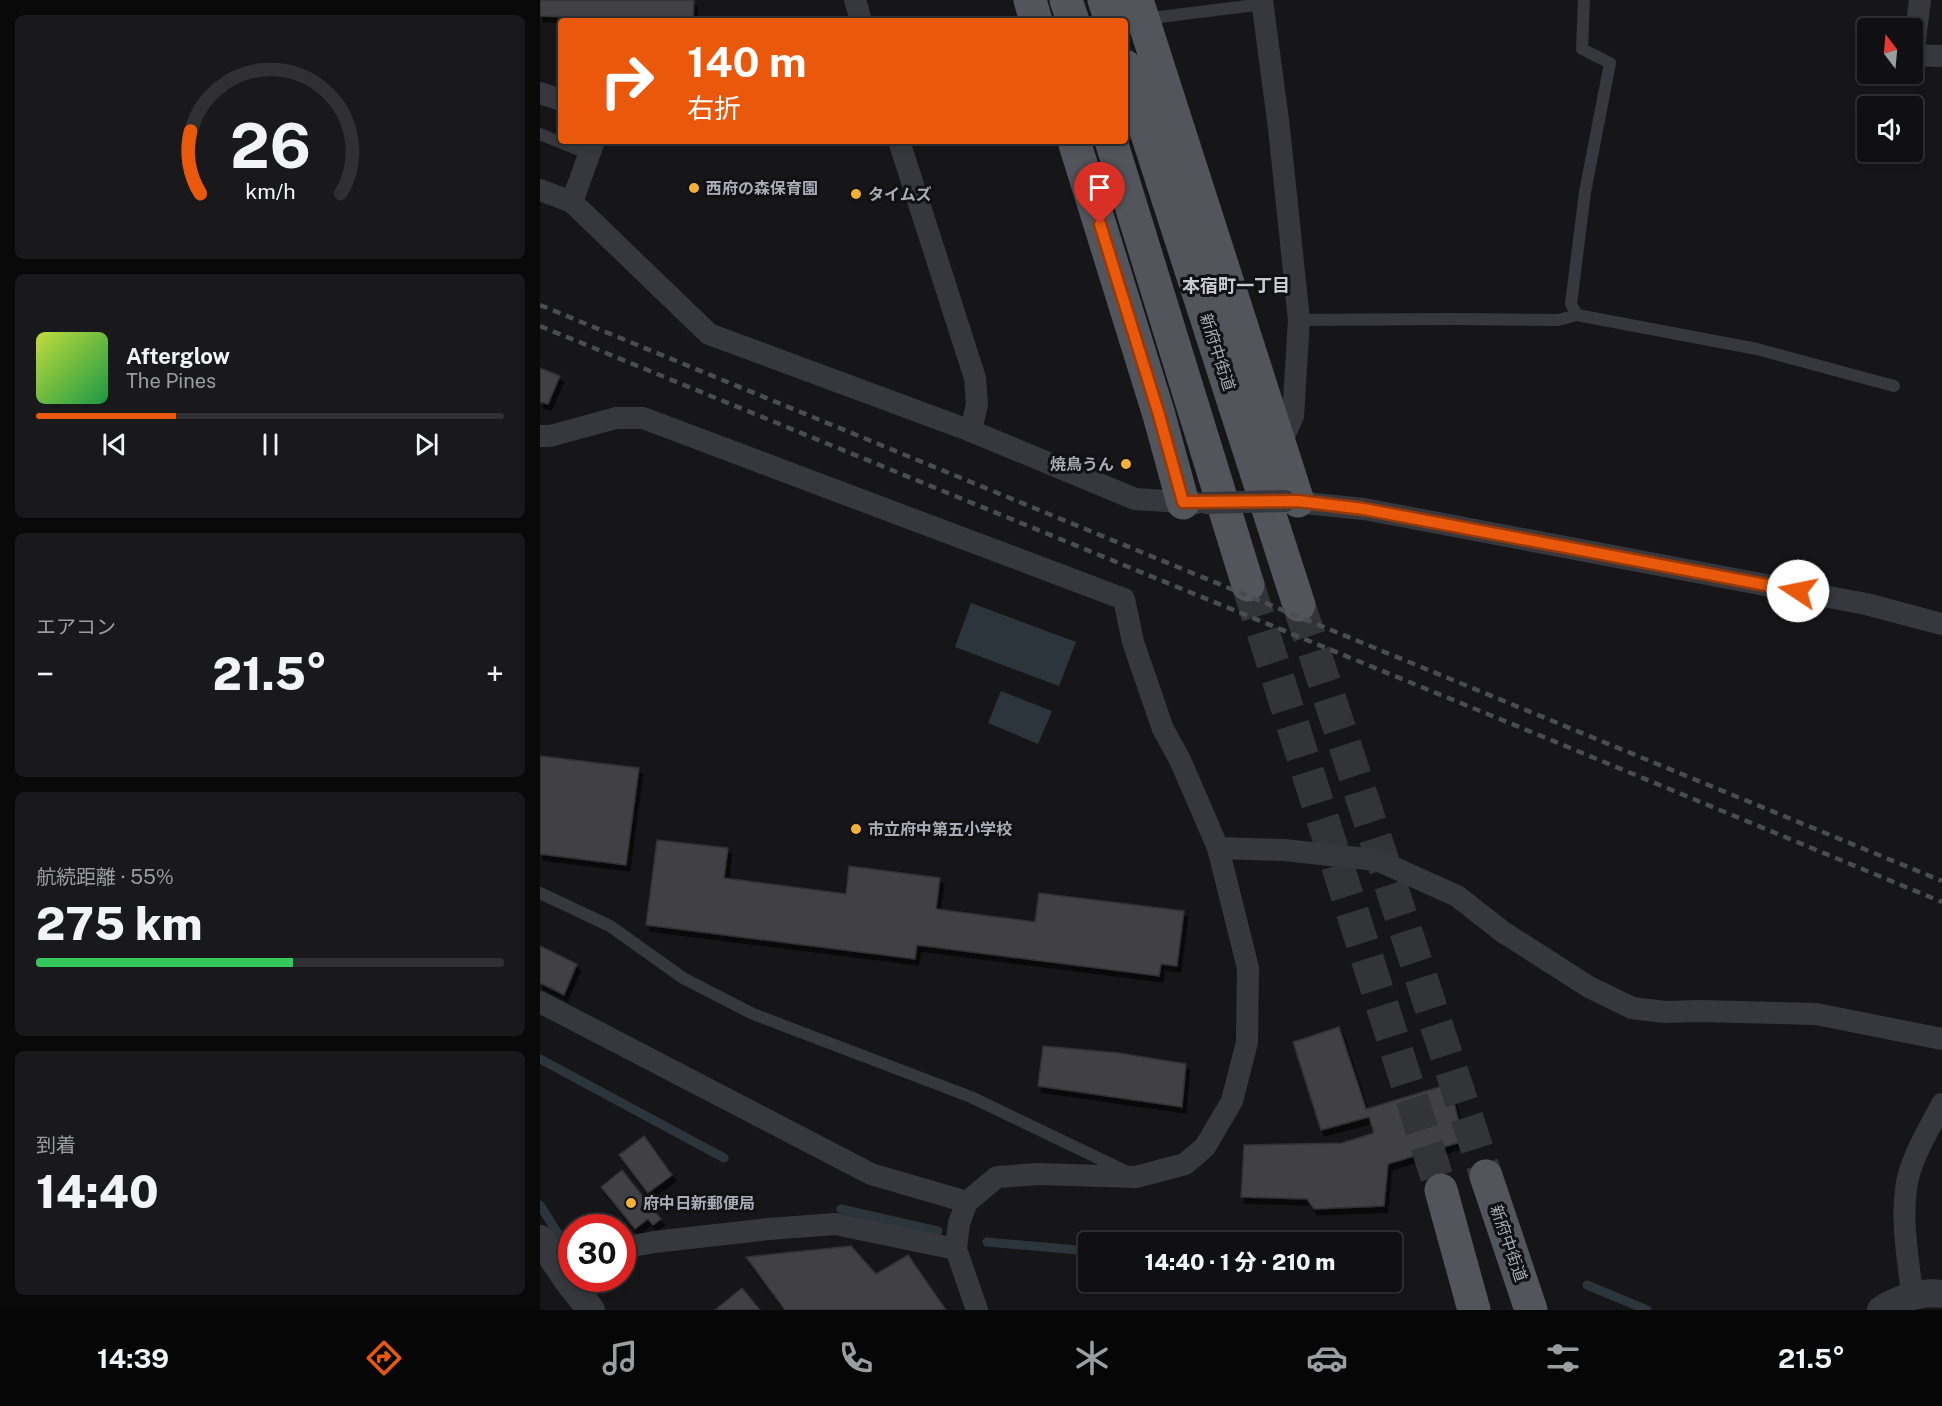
<!DOCTYPE html>
<html lang="ja">
<head>
<meta charset="utf-8">
<style>
  body { margin:0; font-family:"Public Sans","Noto Sans JP",sans-serif; background:#19191b; color:#f1f3f6; height:100vh; display:flex; flex-direction:column; font-size:22px; white-space:nowrap }
  * { box-sizing:border-box; margin:0 }
  p { font-size:20px; color:#9c9d9f }
  .icon { flex:none; width:33px; height:33px; fill:none; stroke:currentColor; stroke-width:2; stroke-linecap:round; stroke-linejoin:round }
  .map { position:relative; flex:1; overflow:hidden }
  .panel { display:flex; flex-direction:column; gap:15px; padding:15px; background:#09090a; width:540px }
  .panel>* { flex:none }
  .top-card { position:absolute; left:18px; top:18px; width:570px; height:126px; border-radius:6px; box-shadow:0 3px 9px #0003,0 0 0 2px #303032; background:#ea580c; color:#fff; overflow:hidden }
  .needle { width:39px; rotate:344deg }
  .buttons { position:absolute; left:1317px; top:18px; display:grid; gap:12px }
  .buttons a { display:grid; place-items:center; width:66px; height:66px; border-radius:6px; background:#101012; box-shadow:0 3px 9px #0003,0 0 0 2px #303032; font-size:30px }
  .speed { position:absolute; left:18px; top:1214px; display:flex; gap:12px; font-size:30px; font-weight:700; text-align:center }
  .speed>* { display:grid; place-content:center; width:78px; height:78px; border-radius:50%; background:#101012; box-shadow:0 3px 9px #0003,0 0 0 2px #303032; line-height:1 }
  .speed .limit { border:9px solid #d22; background:#fff; color:#111 }
  .pin { position:absolute; display:grid; place-items:center; width:51px; height:51px; color:#fff; margin:-62px -26px; border-radius:50% 50% 50% 0; rotate:-45deg; box-shadow:0 0 6px #0007 }
  .pin .icon { rotate:45deg }
  .me { position:absolute; width:66px; margin:-33px; rotate:281deg; stroke-linejoin:round; filter:drop-shadow(0 0 4px #0008) }
  .turn { display:flex; align-items:center; gap:21px; height:126px; padding:0 30px; font-size:27px }
  .turn .icon { width:78px; height:78px; stroke-width:2.5 }
  .turn b { display:block; font-size:42px; line-height:51px }
  .big { font-size:45px; font-weight:800; line-height:1.1 }
  .panel .widget { flex:1; display:flex; flex-direction:column; justify-content:center; gap:9px; min-width:0; padding:0 21px; border-radius:9px; background:#19191b }
  .panel .dial { align-items:center; gap:0 }
  .dial svg { height:156px; overflow:visible; fill:none; stroke:#303032; stroke-width:7; stroke-linecap:round; text-anchor:middle }
  .dial text { fill:#f1f3f6; stroke:none }
  .song { display:flex; align-items:center; gap:18px }
  .cover { width:72px; height:72px; border-radius:9px; background:linear-gradient(135deg,hsl(70 70% 55%),hsl(140 70% 35%)) }
  .played { height:6px; border-radius:3px; background:linear-gradient(90deg,#ea580c 30%,#303032 30%) }
  .keys { display:flex; justify-content:space-around; direction:ltr }
  .heat { display:flex; justify-content:space-between; align-items:center; font-size:33px; direction:ltr }
  .charge { height:9px; border-radius:4px; background:linear-gradient(90deg,#34c759 55%,#303032 0) }
  .trip { position:absolute; left:538px; top:1232px; width:324px; height:60px; border-radius:6px; background:#101012; box-shadow:0 3px 9px #0003,0 0 0 2px #303032; font-weight:800; line-height:60px; text-align:center }
  .menu { display:flex; height:96px; justify-content:space-around; align-items:center; background:#060607; color:#9c9d9f }
  .menu .icon { width:42px; height:42px }
  .menu .active { color:#ea580c }
  .menu b { font-size:27px; color:#f1f3f6 }
  main { display:flex; flex:1; min-height:0 }
  .map>svg:first-child { display:block }
  .water { fill:#2c353c }
  .lines { fill:none; stroke-linecap:round; stroke-linejoin:round }
  .stream { stroke:#2c353c; stroke-width:9 }
  .building { fill:#404145; stroke:#303034; stroke-width:1.5; filter:url(#shadow) }
  .primary-tunnel { stroke:#333438; stroke-width:33; stroke-dasharray:33 16; stroke-linecap:butt }
  .service { stroke:#37383d; stroke-width:12 }
  .minor { stroke:#37383d; stroke-width:22 }
  .tertiary { stroke:#37383d; stroke-width:28 }
  .primary { stroke:#53555c; stroke-width:33 }
  .rail { stroke:#4a4c52; stroke-width:4.5; stroke-dasharray:8 6; stroke-linecap:butt }
  .minor-bridge { stroke:#37383d; stroke-width:22 }
  .route-casing { stroke:#983908; stroke-width:15 }
  .route { stroke:#ea580c; stroke-width:10 }
  .poi-dot { fill:#f2b134; stroke:#111113; stroke-width:2 }
  .labels { text-anchor:middle; stroke-width:6; stroke-linejoin:round; paint-order:stroke }
  .poi-label { font-size:16px; font-weight:bold; fill:#a8adb8; stroke:#111113; text-anchor:start }
  .street-label { font-size:16px; fill:#a8adb8; stroke:#111113 }
  .neighbourhood-label { font-size:18px; font-weight:bold; fill:#c9ccd4; stroke:#111113 }
</style>
</head>
<body>
<main>
<section class="panel">
<div class="widget dial"><svg viewBox="0 0 100 80">
<path d="M14 69A42 42 0 1 1 86 69"/>
<path d="M14 69A42 42 0 0 1 9 37" stroke="#ea580c"/>
<text x="50" y="56" font-size="32" font-weight="700">26</text>
<text x="50" y="72" font-size="11">km/h</text>
</svg></div>
<div class="widget">
<div class="song"><i class="cover"></i><div><b>Afterglow</b><p>The Pines</p></div></div>
<div class="played"></div>
<div class="keys"><svg class="icon" aria-label="previous" viewBox="0 0 24 24"><path d="M18 5L8 12l10 7zM5 5v14"/></svg><svg class="icon" aria-label="pause" viewBox="0 0 24 24"><path d="M8 5v14M16 5v14"/></svg><svg class="icon" aria-label="next" viewBox="0 0 24 24"><path d="M6 5l10 7-10 7zM19 5v14"/></svg></div>
</div>
<div class="widget"><p>エアコン</p>
<div class="heat"><a>−</a><b class="big">21.5°</b><a>+</a></div>
</div>
<div class="widget"><p>航続距離 · 55%</p><b class="big">275 km</b><div class="charge"></div></div>
<div class="widget"><p>到着</p><b class="big">14:40</b></div>
</section>
<div class="map">
<svg width="1402" height="1310" viewBox="0 0 1402 1310">
  <defs>
    <filter id="shadow"><feDropShadow dx="3.5" dy="6" stdDeviation="0" flood-color="#0009"/></filter>
  </defs>
  <rect width="100%" height="100%" fill="#161618"/>
  <g class="water">
    <polygon points="431,603 536,642 519,686 415,647"/>
    <polygon points="461,691 512,711 498,744 448,723"/>
  </g>
  <g class="lines">
    <g class="stream">
      <polyline points="0,1059 184,1158 179,1155"/>
      <polyline points="0,1205 22,1240"/>
      <polyline points="301,1209 398,1231"/>
      <polyline points="447,1242 549,1251"/>
      <polyline points="1047,1285 1107,1310"/>
    </g>
  </g>
  <g class="building">
    <polygon points="0,0 154,0 153,21 0,16"/>
    <polygon points="0,368 20,376 8,404 0,402"/>
    <polygon points="0,756 99,768 86,865 0,854"/>
    <polygon points="117,840 188,848 184,878 306,894 309,866 400,878 396,909 495,922 499,893 644,911 637,966 621,964 619,976 377,945 375,959 106,925"/>
    <polygon points="0,946 37,964 24,995 0,983"/>
    <polygon points="799,1027 826,1109 909,1084 924,1141 848,1164 844,1206 774,1209 767,1199 701,1197 704,1145 802,1143 834,1133 829,1117 781,1130 753,1042"/>
    <polygon points="503,1046 579,1053 646,1064 642,1107 498,1086"/>
    <polygon points="104,1136 132,1175 108,1193 79,1155"/>
    <polygon points="82,1170 121,1219 113,1225 108,1219 95,1229 61,1187"/>
    <polygon points="311,1246 336,1274 368,1255 406,1310 245,1310 206,1257"/>
    <polygon points="202,1288 220,1310 175,1310"/>
  </g>
  <g class="lines">
    <g class="primary-tunnel">
      <polyline points="708,585 901,1190"/>
      <polyline points="759,605 946,1176"/>
    </g>
    <g class="service">
      <polyline points="604,19 723,4"/>
      <polyline points="0,134 49,154"/>
      <polyline points="1037,315 1031,304 1045,192 1070,63 1042,49 1044,0"/>
      <polyline points="759,320 911,319 1018,320 1037,315 1217,349 1354,386"/>
      <polyline points="0,893 70,926 143,978 213,1014 431,1097 585,1171"/>
    </g>
    <g class="minor">
      <polyline points="315,0 321,21"/>
      <polyline points="722,0 739,128 759,320 753,416 740,445"/>
      <polyline points="1380,0 1373,55 1402,56"/>
      <polyline points="0,93 21,100"/>
      <polyline points="359,141 435,378 437,404 431,431"/>
      <polyline points="0,190 32,202 54,141"/>
      <polyline points="32,202 169,334 431,431 595,499 657,503"/>
      <polyline points="0,436 10,436 76,418 103,418 584,599 593,642 623,729 640,760 678,848 708,968 707,1042 692,1101 665,1147 645,1164 596,1177 498,1174 457,1177 427,1202 419,1223 416,1249 437,1310"/>
      <polyline points="745,501 824,509 1326,604 1402,624"/>
      <polyline points="678,848 744,850 837,860 917,896 963,932 1049,987 1092,1008 1125,1012 1159,1011 1276,1014 1402,1039"/>
      <polyline points="0,1002 331,1174 427,1202"/>
      <polyline points="82,1248 114,1242 229,1229 295,1224 416,1249"/>
      <path d="M1372,1296C1369,1262 1361,1224 1366,1189C1369,1161 1389,1129 1402,1104"/>
    </g>
    <g class="tertiary">
      <polyline points="0,1239 28,1281 51,1310"/>
      <path d="M1341,1310C1358,1299 1381,1291 1402,1294"/>
    </g>
    <g class="primary">
      <polyline points="490,0 496,21"/>
      <polyline points="526,0 533,21"/>
      <polyline points="564,0 571,21"/>
      <polyline points="597,0 758,501"/>
      <polyline points="585,66 759,605"/>
      <polyline points="534,141 619,415 643,503"/>
      <polyline points="571,141 708,585"/>
      <polyline points="946,1176 991,1310"/>
      <polyline points="901,1190 934,1310"/>
    </g>
    <g class="rail">
      <polyline points="0,305 1402,881"/>
      <polyline points="0,326 1011,740 1402,902"/>
    </g>
    <polyline class="minor-bridge" points="666,503 745,501"/>
  </g>
  <g class="lines">
    <g class="route-casing">
      <polyline id="route" points="560,224 619,415 643,502 758,501 824,509 1258,591"/>
    </g>
    <use href="#route" class="route"/>
  </g>
  <g class="poi-dot">
    <circle cx="154" cy="188" r="6"/>
    <circle cx="316" cy="194" r="6"/>
    <circle cx="586" cy="464" r="6"/>
    <circle cx="316" cy="829" r="6"/>
    <circle cx="91" cy="1203" r="6"/>
  </g>
  <g class="labels">
    <g class="poi-label">
      <text x="166" y="194">西府の森保育園</text>
      <text x="328" y="200">タイムズ</text>
      <text x="574" y="470" text-anchor="end">焼鳥うん</text>
      <text x="328" y="835">市立府中第五小学校</text>
      <text x="103" y="1209">府中日新郵便局</text>
    </g>
    <g class="street-label">
      <text transform="translate(678 352) rotate(72)" y="6">新府中街道</text>
      <text transform="translate(969 1243) rotate(71)" y="6">新府中街道</text>
    </g>
    <g class="neighbourhood-label">
      <text x="696" y="292">本宿町一丁目</text>
    </g>
  </g>
</svg>
<div class="buttons">
<a><svg class="needle" viewBox="-14 -14 28 28"><path d="M0-13l5 13h-10z" fill="#e53935"/><path d="M0 13l5-13h-10z" fill="#9c9d9f"/></svg></a>
<a><svg class="icon" aria-label="sound" viewBox="0 0 24 24"><path d="M4 9h4l5-4v14l-5-4H4zM17 9q2 3 0 6"/></svg></a>
</div>
<div class="speed"><div class="limit">30</div></div>
<div class="pin" style="left:560px;top:224px;background:#d93025"><svg class="icon" aria-label="arrive" viewBox="0 0 24 24"><path d="M6 21V4h12l-3 4 3 4H6"/></svg></div>
<svg class="me" style="left:1258px;top:591px" viewBox="-20 -20 40 40"><circle r="19" fill="#fff"/><path d="M0-13L10 11 0 6-10 11z" fill="#ea580c"/></svg>
<div class="trip">14:40 · 1 分 · 210 m</div>
<div class="top-card">
<div class="turn"><svg class="icon" aria-label="right" viewBox="0 0 24 24"><path d="M7 20v-9h11M14 6l5 5-5 5"/></svg><div><b>140 m</b>右折</div></div>
</div>
</div>
</main>
<nav class="menu">
<b>14:39</b>
<svg class="icon active" aria-label="directions" viewBox="0 0 24 24"><path d="M12 3l9 9-9 9-9-9zM9 14v-3h6M13 9l2 2-2 2"/></svg>
<svg class="icon" aria-label="music" viewBox="0 0 24 24"><path d="M9 18V5l10-2v13"/><circle cx="6" cy="18" r="3"/><circle cx="16" cy="16" r="3"/></svg>
<svg class="icon" aria-label="phone" viewBox="0 0 24 24"><path d="M5 4h4l2 5-3 2q2 4 5 5l2-3 5 2v4C11 20 4 13 5 4z"/></svg>
<svg class="icon" aria-label="climate" viewBox="0 0 24 24"><path d="M12 3v18M4 7l16 10M4 17L20 7"/></svg>
<svg class="icon" aria-label="car" viewBox="0 0 24 24"><path d="M5 17H2v-5l4-1 3-4h7l3 4 3 1v5h-3M9 17h6M6 11h13"/><circle cx="7" cy="17" r="2"/><circle cx="17" cy="17" r="2"/></svg>
<svg class="icon" aria-label="filters" viewBox="0 0 24 24"><path d="M4 7h16M4 17h16"/><circle cx="9" cy="7" r="2"/><circle cx="15" cy="17" r="2"/></svg>
<b>21.5°</b>
</nav>
</body>
</html>
